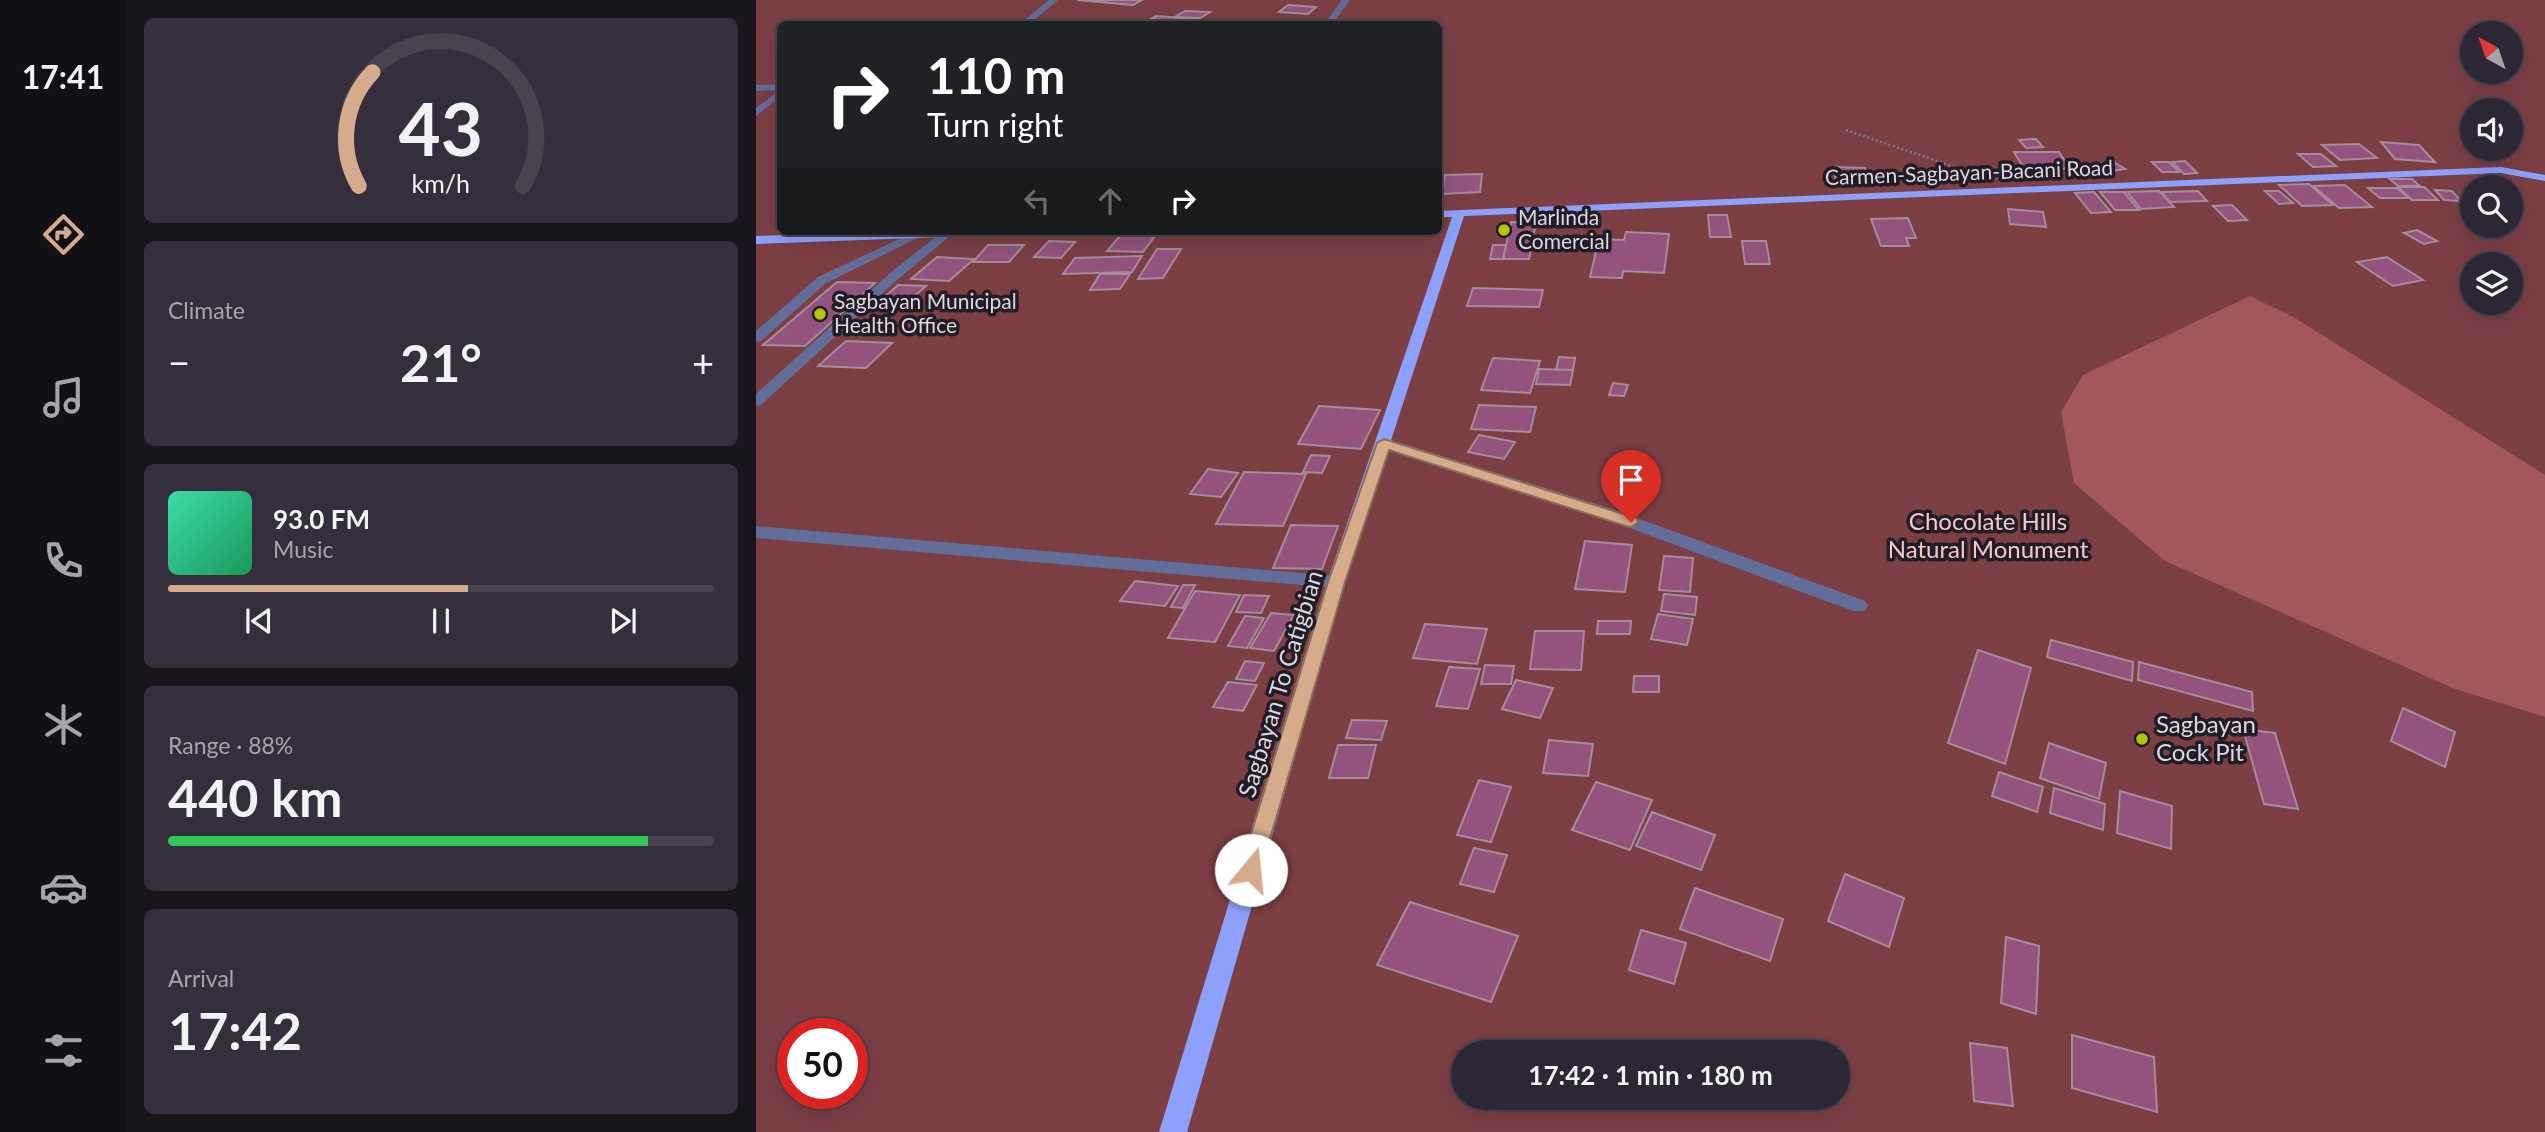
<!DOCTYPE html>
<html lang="en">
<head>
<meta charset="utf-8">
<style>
  body { margin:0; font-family:Lato,sans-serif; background:#352e3c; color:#f1f3f6; height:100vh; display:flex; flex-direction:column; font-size:26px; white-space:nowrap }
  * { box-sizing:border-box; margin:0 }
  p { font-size:23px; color:#a7a5ac }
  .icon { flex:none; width:38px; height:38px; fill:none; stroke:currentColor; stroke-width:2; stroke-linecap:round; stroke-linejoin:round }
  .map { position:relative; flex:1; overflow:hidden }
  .panel { display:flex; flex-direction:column; gap:18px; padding:18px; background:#19151d; width:630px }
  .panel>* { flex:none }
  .top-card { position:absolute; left:21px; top:21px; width:665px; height:214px; border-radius:10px; box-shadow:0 7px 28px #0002,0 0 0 2px #48434f; background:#202124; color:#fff; overflow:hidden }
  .needle { width:46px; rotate:320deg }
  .tools { position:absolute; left:1704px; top:21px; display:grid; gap:14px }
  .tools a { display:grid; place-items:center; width:63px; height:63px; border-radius:50%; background:#2d2634; box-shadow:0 7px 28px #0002,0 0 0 2px #48434f; font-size:35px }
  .speed { position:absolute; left:21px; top:1018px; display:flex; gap:14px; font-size:35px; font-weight:700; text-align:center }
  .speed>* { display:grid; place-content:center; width:91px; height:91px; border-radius:50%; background:#2d2634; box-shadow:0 7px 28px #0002,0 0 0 2px #48434f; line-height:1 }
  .speed .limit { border:10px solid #d22; background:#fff; color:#111 }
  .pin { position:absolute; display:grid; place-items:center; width:60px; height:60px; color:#fff; margin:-72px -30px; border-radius:50% 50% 50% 0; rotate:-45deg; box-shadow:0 0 7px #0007 }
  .pin .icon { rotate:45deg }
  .me { position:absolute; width:77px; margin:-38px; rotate:17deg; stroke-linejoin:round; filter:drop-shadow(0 0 5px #0008) }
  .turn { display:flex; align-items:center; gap:24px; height:147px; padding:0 35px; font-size:32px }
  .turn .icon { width:91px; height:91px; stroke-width:2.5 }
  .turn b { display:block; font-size:49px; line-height:60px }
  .lanes { display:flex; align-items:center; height:66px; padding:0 35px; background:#0003; justify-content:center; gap:35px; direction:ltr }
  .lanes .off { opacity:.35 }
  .big { font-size:52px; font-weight:700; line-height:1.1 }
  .panel .tile { flex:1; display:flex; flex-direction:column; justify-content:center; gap:10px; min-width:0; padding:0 24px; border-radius:10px; background:#352e3c }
  .panel .dial { align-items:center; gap:0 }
  .dial svg { height:182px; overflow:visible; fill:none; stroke:#48434f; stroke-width:7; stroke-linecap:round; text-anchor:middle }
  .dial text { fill:#f1f3f6; stroke:none }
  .song { display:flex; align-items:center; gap:21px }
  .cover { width:84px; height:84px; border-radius:10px; background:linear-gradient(135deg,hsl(160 70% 55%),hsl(150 70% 35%)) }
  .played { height:7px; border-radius:4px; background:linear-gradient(90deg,#d6ab8b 55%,#48434f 55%) }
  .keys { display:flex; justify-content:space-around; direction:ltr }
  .heat { display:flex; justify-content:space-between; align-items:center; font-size:38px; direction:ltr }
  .charge { height:10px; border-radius:5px; background:linear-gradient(90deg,#34c759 88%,#48434f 0) }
  .trip { position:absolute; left:695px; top:1040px; width:399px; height:70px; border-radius:35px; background:#2d2634; box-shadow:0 7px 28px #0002,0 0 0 2px #48434f; font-weight:700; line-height:70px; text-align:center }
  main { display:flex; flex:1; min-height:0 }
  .tab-bar { display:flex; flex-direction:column; width:126px; justify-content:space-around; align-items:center; background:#120f15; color:#a7a5ac }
  .tab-bar .icon { width:49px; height:49px }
  .tab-bar .current { color:#d6ab8b }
  .tab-bar b { font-size:32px; color:#f1f3f6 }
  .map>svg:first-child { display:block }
  .green { fill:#7b3f44; fill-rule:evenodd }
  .forest { fill:#a3575d }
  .building { fill:#93537d; stroke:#a48c9a; stroke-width:2 }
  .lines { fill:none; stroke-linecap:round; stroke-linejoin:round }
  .path { stroke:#817889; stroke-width:2.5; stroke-dasharray:2 2.5; stroke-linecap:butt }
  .minor { fill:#636d9a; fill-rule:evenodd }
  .major { fill:#8da0fc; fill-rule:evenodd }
  .route { fill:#d6ab8b; stroke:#8b6f5a; stroke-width:2 }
  .poi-dot { fill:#b1c500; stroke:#211c25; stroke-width:2.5 }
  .labels { text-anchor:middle; stroke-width:7; stroke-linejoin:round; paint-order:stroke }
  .far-street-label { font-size:21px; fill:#ded8e4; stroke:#211c25 }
  .far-poi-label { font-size:21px; fill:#ded8e4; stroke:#211c25; text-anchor:start }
  .park-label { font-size:24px; fill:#f5c7c9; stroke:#211c25 }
  .street-label { font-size:24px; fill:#ded8e4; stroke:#211c25 }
  .poi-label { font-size:24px; fill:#ded8e4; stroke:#211c25; text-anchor:start }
</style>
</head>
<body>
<main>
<nav class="tab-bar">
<b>17:41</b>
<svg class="icon current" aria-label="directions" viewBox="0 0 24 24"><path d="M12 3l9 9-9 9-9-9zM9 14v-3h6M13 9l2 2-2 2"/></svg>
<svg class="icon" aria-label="music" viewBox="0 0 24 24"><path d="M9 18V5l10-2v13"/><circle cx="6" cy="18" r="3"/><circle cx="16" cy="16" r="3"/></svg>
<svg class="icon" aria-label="phone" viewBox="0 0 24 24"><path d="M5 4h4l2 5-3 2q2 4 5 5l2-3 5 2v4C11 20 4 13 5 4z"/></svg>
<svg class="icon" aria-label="climate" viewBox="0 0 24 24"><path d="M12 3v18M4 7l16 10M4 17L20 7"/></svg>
<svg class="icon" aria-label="car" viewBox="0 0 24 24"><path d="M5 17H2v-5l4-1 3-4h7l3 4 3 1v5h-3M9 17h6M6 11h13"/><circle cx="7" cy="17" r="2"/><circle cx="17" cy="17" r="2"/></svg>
<svg class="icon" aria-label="filters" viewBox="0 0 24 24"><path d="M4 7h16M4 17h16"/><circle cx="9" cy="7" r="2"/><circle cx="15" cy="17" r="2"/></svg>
</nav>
<section class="panel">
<div class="tile dial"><svg viewBox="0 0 100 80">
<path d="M14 69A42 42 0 1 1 86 69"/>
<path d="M14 69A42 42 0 0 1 20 19" stroke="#d6ab8b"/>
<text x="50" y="56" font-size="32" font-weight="700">43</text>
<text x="50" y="72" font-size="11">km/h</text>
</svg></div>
<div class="tile"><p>Climate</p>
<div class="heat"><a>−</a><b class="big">21°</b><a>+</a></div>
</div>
<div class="tile">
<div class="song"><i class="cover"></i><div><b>93.0 FM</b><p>Music</p></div></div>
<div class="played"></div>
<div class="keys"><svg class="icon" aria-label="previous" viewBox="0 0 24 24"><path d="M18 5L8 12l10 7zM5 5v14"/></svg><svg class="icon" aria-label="pause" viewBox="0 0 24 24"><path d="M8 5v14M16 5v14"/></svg><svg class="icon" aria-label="next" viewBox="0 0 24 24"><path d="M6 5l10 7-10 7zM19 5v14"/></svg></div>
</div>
<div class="tile"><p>Range · 88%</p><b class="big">440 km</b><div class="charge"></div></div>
<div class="tile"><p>Arrival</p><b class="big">17:42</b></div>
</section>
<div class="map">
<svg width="1789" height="1132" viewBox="0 0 1789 1132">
  <rect width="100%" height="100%" fill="#3c3245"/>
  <path class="green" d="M0,0H1789V1132H0ZM24,24H682V231H24ZM1717,33H1755V72H1717ZM1717,110H1755V149H1717ZM1717,187H1755V226H1717ZM1717,264H1755V303H1717ZM37,1034H96V1094H37ZM707,1052H1082V1097H707Z"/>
  <polygon class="forest" points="1494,296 1539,318 1789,475 1789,717 1699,689 1409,561 1318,483 1305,412 1327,375"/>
  <g class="building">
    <polygon points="321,0 386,0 377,5"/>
    <polygon points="532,5 560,7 552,14 523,12"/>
    <polygon points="429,11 454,12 444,18 419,17"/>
    <polygon points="400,16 440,19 435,22 395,19"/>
    <polygon points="1280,139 1287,147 1270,148 1263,140"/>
    <polygon points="1625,142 1663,145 1679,162 1639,159"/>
    <polygon points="1603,144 1621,158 1584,160 1566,145"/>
    <polygon points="1258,152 1303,152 1314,169 1268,169"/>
    <polygon points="1542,154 1565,154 1580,166 1557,167"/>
    <polygon points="1429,161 1441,173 1428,174 1416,162"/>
    <polygon points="1358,162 1369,169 1350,172 1340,164"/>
    <polygon points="1396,162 1413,162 1423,172 1406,172"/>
    <polygon points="1078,167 1109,168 1112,183 1080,183"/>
    <polygon points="726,174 724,192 686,194 689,175"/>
    <polygon points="1634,179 1656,179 1664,186 1642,186"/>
    <polygon points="1553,184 1577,205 1546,206 1523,185"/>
    <polygon points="1589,185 1616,207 1583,208 1557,186"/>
    <polygon points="1642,187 1668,187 1682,200 1656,200"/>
    <polygon points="1612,188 1641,188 1653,198 1624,198"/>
    <polygon points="1679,190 1696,191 1705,201 1688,200"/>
    <polygon points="1403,191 1418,207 1385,209 1371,192"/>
    <polygon points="1442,191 1451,201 1414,202 1406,192"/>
    <polygon points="1509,191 1523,191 1537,203 1523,204"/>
    <polygon points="1338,192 1355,212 1335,213 1319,193"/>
    <polygon points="1344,192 1368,192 1383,210 1359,210"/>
    <polygon points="1476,205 1491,220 1472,221 1457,206"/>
    <polygon points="1252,209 1287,212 1290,227 1254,224"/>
    <polygon points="952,215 971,215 975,237 954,237"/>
    <polygon points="1152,218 1160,238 1150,238 1153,246 1125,246 1115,219"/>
    <polygon points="755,222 780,223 773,259 747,259"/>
    <polygon points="1661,230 1681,241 1668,244 1648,233"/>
    <polygon points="870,232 913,234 908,273 867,271 866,278 834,277 843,239 868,240"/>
    <polygon points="364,236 399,236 387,252 351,251"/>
    <polygon points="293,241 319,242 305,258 278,257"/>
    <polygon points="986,241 1010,241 1014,264 989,264"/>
    <polygon points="232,245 268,245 253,262 217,262"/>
    <polygon points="737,245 750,245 747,259 734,259"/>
    <polygon points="401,249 425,249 407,278 382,279"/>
    <polygon points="386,256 376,272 307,274 319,258"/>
    <polygon points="181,257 218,259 193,281 155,279"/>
    <polygon points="1631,257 1667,280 1637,286 1601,262"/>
    <polygon points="344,274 374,274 364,289 334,290"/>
    <polygon points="81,282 119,283 49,346 7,345"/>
    <polygon points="142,285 170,286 150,304 122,303"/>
    <polygon points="717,288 787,290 783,307 711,306"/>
    <polygon points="90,341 136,343 110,368 62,366"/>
    <polygon points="803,357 819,358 817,370 800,370"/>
    <polygon points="737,358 784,361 774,393 725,390"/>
    <polygon points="783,369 817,370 814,385 780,384"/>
    <polygon points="857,383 872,385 868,396 853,395"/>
    <polygon points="723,405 780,407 774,432 715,429"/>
    <polygon points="563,406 624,410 605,449 542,444"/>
    <polygon points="723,435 759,442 748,459 712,452"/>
    <polygon points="555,455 574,456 566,473 547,472"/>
    <polygon points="452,469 482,473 465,497 434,494"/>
    <polygon points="488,472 550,474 527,526 460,524"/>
    <polygon points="535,525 582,526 566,569 517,568"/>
    <polygon points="829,541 876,545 869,592 819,589"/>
    <polygon points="908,556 937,558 934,592 903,590"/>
    <polygon points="379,581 422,586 409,606 364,601"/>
    <polygon points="427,585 439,585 427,608 415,607"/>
    <polygon points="439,591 484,595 459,642 412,638"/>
    <polygon points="908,594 941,597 939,615 905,611"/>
    <polygon points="488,595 513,596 505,613 480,612"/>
    <polygon points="515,613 538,615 518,651 494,648"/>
    <polygon points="902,614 937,619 931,645 895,639"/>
    <polygon points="489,616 508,618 491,648 472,646"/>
    <polygon points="842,621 875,621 874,634 841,634"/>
    <polygon points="669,624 731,629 721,664 657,658"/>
    <polygon points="779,631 828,631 825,670 774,669"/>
    <polygon points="1295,640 1377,662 1376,681 1291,657"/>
    <polygon points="1222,650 1275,668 1249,764 1192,743"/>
    <polygon points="489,661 508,663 499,681 480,679"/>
    <polygon points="1383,662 1496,692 1497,711 1382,680"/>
    <polygon points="729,665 758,666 755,684 725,684"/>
    <polygon points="693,667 724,669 712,709 680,706"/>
    <polygon points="878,676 903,676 903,692 877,692"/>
    <polygon points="760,680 797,688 784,718 746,709"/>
    <polygon points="472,682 501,685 487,711 457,707"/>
    <polygon points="1647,708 1699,732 1689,767 1635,741"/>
    <polygon points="596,720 631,721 625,740 590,738"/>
    <polygon points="1487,729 1519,733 1542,809 1508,804"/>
    <polygon points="793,740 837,744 832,776 787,773"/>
    <polygon points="1293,743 1350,763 1343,799 1284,778"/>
    <polygon points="582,745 620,745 612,778 573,778"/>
    <polygon points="1243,772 1287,787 1281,812 1236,796"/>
    <polygon points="723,780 755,787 735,842 701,835"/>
    <polygon points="840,782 896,800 874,850 816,830"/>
    <polygon points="1298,788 1349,804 1347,830 1294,813"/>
    <polygon points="1364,791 1416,806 1415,849 1361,833"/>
    <polygon points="896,812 959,835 945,870 880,846"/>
    <polygon points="718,848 751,855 738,892 704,884"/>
    <polygon points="1089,874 1148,898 1133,947 1072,921"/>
    <polygon points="939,888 1027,919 1014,961 924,929"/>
    <polygon points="654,902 762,936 735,1002 621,965"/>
    <polygon points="885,930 930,943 918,984 873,970"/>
    <polygon points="1250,937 1283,946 1280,1014 1245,1003"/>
    <polygon points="1316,1035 1398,1057 1401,1112 1316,1088"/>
    <polygon points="1214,1043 1251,1048 1257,1106 1218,1101"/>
  </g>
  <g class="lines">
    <polyline class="path" points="1090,130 1214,172"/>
    <g class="minor">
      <polygon points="293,0 302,0 278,20 307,22 311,24 264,24"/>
      <polygon points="586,0 594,0 576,24 568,24"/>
      <polygon points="24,84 24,90 0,91 0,85"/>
      <polygon points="24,90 24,97 0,116 0,108"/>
      <polygon points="33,231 46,231 36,241 28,241 26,238"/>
      <polygon points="160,231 170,234 70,283 5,341 0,342 0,331 62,277"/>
      <polygon points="187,231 198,233 142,279 5,405 0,406 0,394 134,273"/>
      <polygon points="628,438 856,509 1109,601 1112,606 1109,611 1097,611 844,517 623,446 620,443"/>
      <polygon points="0,526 580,576 586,577 589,582 586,587 580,588 0,538"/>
    </g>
    <g class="major">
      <polygon points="1745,167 1789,175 1789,181 1745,173 708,216 589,582 431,1132 403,1132 571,582 696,217 682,217 682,211"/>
      <polygon points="144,231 244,231 238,235 0,244 0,236"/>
    </g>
  </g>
  <polygon class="route" points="628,439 880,518 883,522 875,527 870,526 633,450 589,582 505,870 502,877 495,880 487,877 484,870 572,582 621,443"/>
  <g class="poi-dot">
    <circle cx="748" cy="230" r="7"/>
    <circle cx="64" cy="314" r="7"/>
    <circle cx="1386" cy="739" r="7"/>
  </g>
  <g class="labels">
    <g class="far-street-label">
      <text transform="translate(1213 173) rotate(-2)" y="7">Carmen-Sagbayan-Bacani Road</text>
    </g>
    <g class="far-poi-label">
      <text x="762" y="225">Marlinda<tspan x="762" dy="24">Comercial</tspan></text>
      <text x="78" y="309">Sagbayan Municipal<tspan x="78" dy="24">Health Office</tspan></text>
    </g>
    <g class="park-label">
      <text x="1232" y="530">Chocolate Hills<tspan x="1232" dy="28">Natural Monument</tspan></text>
    </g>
    <g class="street-label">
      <text transform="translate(525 684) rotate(-73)" y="8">Sagbayan To Catigbian</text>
    </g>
    <g class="poi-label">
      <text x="1400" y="733">Sagbayan<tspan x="1400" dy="28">Cock Pit</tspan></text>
    </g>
  </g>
</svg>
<div class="tools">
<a><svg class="needle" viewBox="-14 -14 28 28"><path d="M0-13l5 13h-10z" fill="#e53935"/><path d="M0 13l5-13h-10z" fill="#a7a5ac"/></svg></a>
<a><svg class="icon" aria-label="sound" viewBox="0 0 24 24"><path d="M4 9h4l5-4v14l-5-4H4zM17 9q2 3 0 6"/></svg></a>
<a><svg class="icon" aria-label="search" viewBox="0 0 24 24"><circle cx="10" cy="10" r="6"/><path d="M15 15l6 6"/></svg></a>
<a><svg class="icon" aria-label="layers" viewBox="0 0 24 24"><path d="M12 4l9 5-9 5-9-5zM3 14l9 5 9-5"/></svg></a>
</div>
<div class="speed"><div class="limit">50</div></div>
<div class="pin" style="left:875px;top:522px;background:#d93025"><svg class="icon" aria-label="arrive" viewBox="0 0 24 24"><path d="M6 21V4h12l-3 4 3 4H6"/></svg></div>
<svg class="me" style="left:495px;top:870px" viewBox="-20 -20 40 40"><circle r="19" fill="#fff"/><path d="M0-13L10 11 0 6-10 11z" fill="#d6ab8b"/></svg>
<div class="trip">17:42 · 1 min · 180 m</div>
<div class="top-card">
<div class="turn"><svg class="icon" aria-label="right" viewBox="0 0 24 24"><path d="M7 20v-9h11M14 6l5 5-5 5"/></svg><div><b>110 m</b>Turn right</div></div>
<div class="lanes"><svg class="icon off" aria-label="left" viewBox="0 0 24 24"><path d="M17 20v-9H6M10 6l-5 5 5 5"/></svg><svg class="icon off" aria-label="ahead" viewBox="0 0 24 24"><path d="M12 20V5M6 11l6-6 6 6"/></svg><svg class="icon" aria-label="right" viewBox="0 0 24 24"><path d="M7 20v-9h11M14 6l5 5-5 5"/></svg></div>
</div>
</div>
</main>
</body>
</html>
